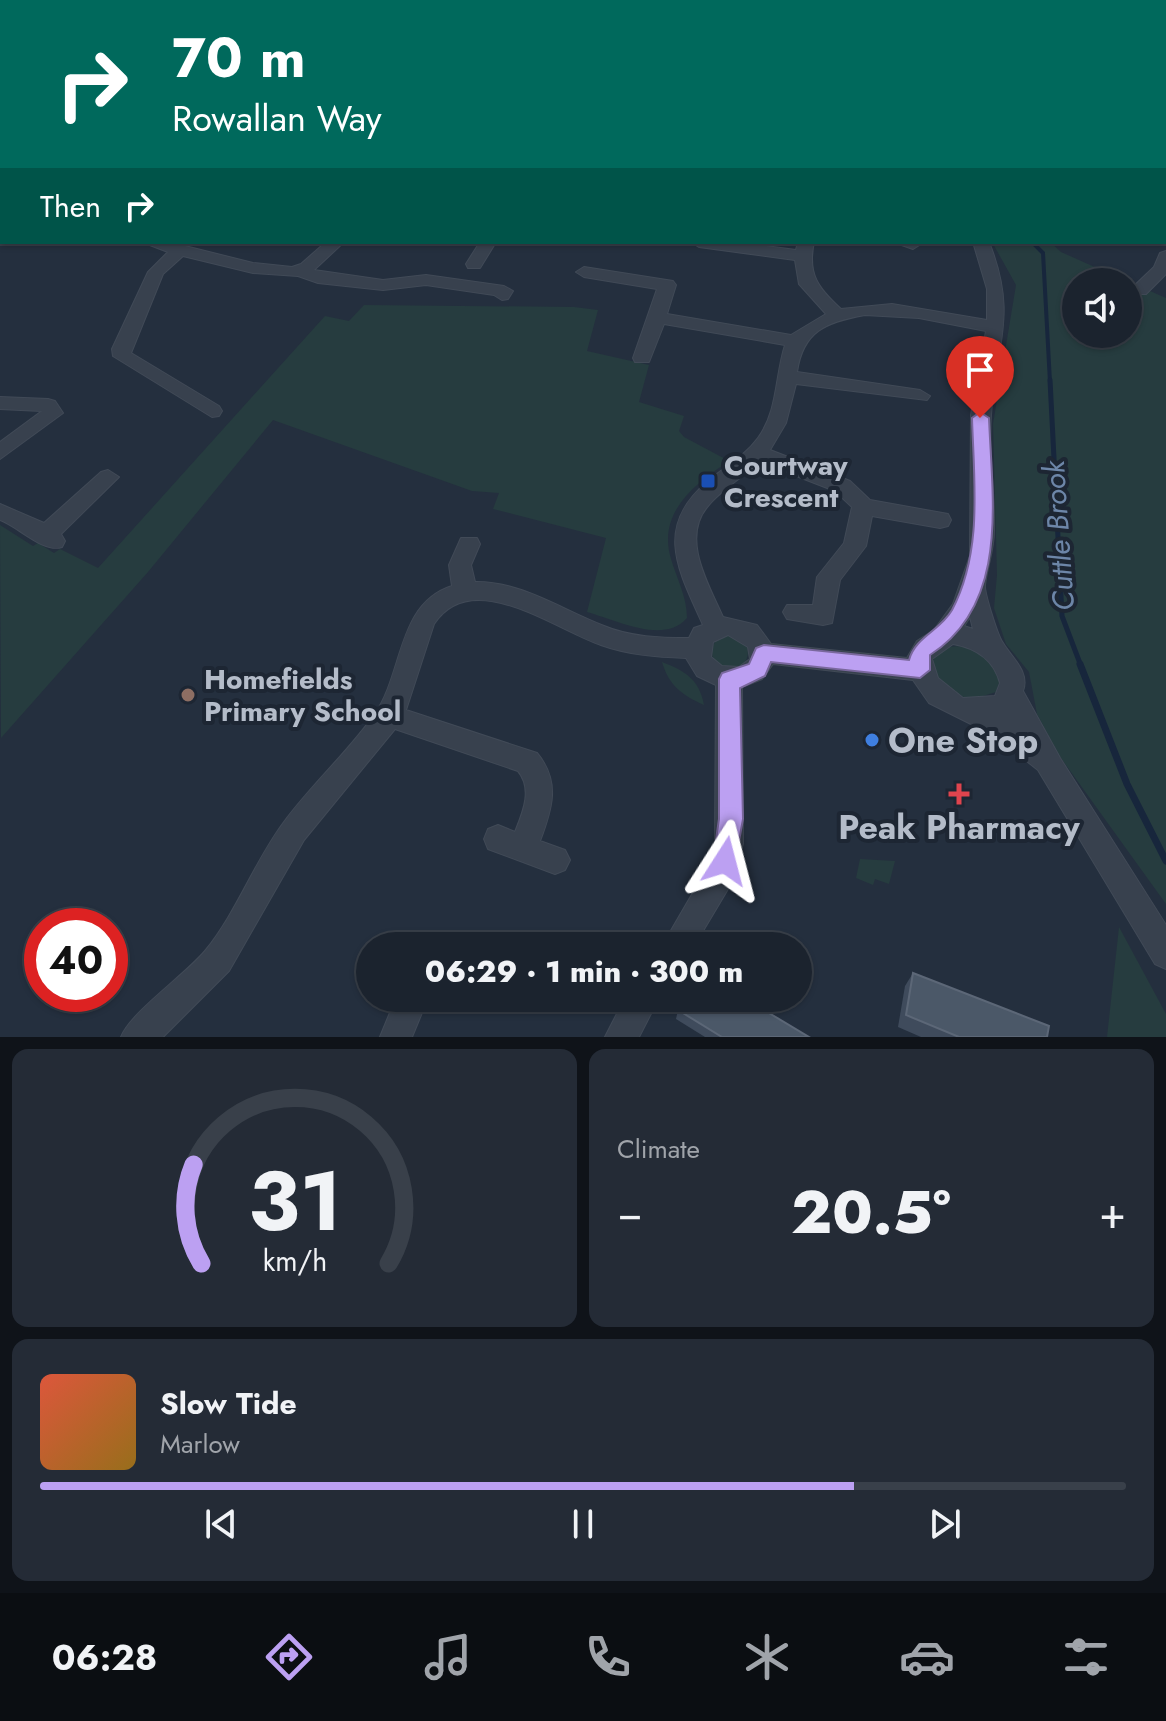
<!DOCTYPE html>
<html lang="en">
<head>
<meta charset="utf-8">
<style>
  body { margin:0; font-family:Jost,sans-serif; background:#242b36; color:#f1f3f6; height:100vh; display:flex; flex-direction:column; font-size:30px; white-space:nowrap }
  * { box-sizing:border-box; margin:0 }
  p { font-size:26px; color:#a0a4aa }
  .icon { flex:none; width:44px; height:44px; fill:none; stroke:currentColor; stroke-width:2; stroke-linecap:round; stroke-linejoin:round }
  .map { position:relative; height:1037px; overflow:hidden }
  .details { display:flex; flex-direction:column; gap:12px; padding:12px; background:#0f1319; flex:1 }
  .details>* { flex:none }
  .guide { position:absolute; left:0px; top:0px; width:1166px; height:244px; box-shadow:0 2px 6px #0004,0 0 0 2px #39404a; background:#00695c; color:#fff; overflow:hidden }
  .tools { position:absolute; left:1062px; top:268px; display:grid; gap:16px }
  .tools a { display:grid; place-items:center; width:80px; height:80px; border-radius:50%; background:#1b232e; box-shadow:0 2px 6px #0004,0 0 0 2px #39404a; font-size:40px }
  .speed { position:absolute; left:24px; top:908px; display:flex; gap:16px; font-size:40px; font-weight:700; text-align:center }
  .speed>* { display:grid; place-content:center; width:104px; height:104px; border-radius:50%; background:#1b232e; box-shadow:0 2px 6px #0004,0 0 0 2px #39404a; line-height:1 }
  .speed .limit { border:12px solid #d22; background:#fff; color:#111 }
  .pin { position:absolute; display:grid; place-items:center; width:68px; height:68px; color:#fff; margin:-82px -34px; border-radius:50% 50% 50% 0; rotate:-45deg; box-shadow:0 0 8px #0007 }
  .pin .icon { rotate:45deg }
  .me { position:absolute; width:88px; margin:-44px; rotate:9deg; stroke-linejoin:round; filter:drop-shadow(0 0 6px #0008) }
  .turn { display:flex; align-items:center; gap:28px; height:168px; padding:0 40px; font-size:36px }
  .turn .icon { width:104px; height:104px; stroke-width:2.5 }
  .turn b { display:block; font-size:56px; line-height:68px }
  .then { display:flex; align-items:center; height:76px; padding:0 40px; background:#0003; gap:16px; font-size:30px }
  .big { font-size:60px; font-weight:800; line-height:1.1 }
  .details .card { flex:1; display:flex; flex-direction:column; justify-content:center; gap:12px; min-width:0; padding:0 28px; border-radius:16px; background:#242b36 }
  .details .dial { align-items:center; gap:0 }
  .dial svg { height:208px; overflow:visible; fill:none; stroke:#39404a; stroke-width:7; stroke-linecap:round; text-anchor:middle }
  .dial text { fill:#f1f3f6; stroke:none }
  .song { display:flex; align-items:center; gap:24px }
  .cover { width:96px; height:96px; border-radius:12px; background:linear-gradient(135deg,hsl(10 70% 55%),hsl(40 70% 35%)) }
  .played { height:8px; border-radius:4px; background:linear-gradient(90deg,#bca0f2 75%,#39404a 75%) }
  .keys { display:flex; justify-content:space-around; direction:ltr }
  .heat { display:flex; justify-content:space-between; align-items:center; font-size:44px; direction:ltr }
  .details .tiles { flex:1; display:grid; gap:12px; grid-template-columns:1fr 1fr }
  .card:last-child { grid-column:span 2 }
  .trip { position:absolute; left:356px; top:932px; width:456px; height:80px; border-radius:40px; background:#1b232e; box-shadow:0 2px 6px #0004,0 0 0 2px #39404a; font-weight:800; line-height:80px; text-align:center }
  .dock { display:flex; height:128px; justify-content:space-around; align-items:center; background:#0b0e12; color:#a0a4aa }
  .dock .icon { width:56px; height:56px }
  .dock .current { color:#bca0f2 }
  .dock b { font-size:36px; color:#f1f3f6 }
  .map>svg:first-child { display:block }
  .green { fill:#263c3f }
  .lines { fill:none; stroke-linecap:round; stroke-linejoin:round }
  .stream-far2 { stroke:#17263c; stroke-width:4 }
  .stream-far1 { stroke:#17263c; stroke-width:5 }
  .stream { stroke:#17263c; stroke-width:7 }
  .minor-casing { stroke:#414a57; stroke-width:2 }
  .major-casing { stroke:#414a57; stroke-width:2 }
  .highway-casing { stroke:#434c59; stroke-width:2 }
  .minor { fill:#38414e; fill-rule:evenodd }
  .major { fill:#56606e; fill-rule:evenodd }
  .highway { fill:#746855; fill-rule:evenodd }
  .wall { fill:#3f4b5c }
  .building { fill:#4b5868; stroke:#5c6777; stroke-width:2 }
  .route { fill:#bca0f2; stroke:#7a689d; stroke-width:2 }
  .transit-dot { fill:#1a4fb4; stroke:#1d2633; stroke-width:3 }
  .education-dot { fill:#8d6e63; stroke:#1d2633; stroke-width:3 }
  .shop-dot { fill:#3f7fe0; stroke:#1d2633; stroke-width:3 }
  .health-dot { fill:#e0444e; stroke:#1d2633; stroke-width:3 }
  .labels { text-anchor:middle; stroke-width:8; stroke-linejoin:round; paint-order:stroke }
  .poi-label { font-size:28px; font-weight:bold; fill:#b4bcc9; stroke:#1d2633; text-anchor:start }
  .water-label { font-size:30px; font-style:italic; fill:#6d86a8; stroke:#1d2633 }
  .near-poi-label { font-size:34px; font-weight:bold; fill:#b4bcc9; stroke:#1d2633; text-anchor:start }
</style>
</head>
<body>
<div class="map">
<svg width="1166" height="1037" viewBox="0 0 1166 1037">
  <rect width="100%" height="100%" fill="#242f3e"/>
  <g class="green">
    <polygon points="992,242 1050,242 1061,252 1135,285 1128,289 1128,282 1076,282 1076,334 1128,334 1128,290 1140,295 1150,291 1166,298 1166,904 1058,754 1037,714 1029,672 1006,644 994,608 997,575 993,424 1016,285"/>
    <path d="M364,305L574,307L598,310L587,351L649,365L639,402L684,416L679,431L684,437L729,461C695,484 657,512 671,559C677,579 687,597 687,618C664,645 616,620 587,612L606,538L493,509L499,493L472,491L273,420L148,572L1,738L0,525L33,546L38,543L54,553L60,549L98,568L325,316L349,321Z"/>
    <circle cx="730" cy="652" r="18"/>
    <path d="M948,647C975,643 991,657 1000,680L996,692L970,700L942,687L931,666L936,653Z"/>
    <path d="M662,662C685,671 699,679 704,705C682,695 669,686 662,662Z"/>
    <polygon points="860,859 895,861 889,884 875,879 873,885 856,878"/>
    <polygon points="1119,927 1166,1014 1166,1037 1107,1037"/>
  </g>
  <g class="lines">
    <polyline class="stream-far2" points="1032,242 1043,253 1050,382"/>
    <polyline class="stream-far1" points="1050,380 1062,616 1081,666"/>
    <polyline class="stream" points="1080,664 1127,784 1166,861"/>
    <g class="minor-casing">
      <g id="minor">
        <polygon points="0,0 12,0 14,2 2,4"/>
        <polygon points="722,0 732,0 733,1 720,2"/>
        <polygon points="759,0 775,0 777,2 761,2"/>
        <polygon points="823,0 845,0 821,2"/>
        <polygon points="948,0 963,0 965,2 950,2"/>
        <rect x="1164" y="162" width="2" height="10"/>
        <polygon points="0,194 2,195 2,205 0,204"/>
        <polygon points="1166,197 1166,208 1164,209 1164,198"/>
        <polygon points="142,242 169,242 253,263 292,267 301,264 326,242 344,242 314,270 383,280 426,275 504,286 513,291 508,299 502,300 494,295 426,285 383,290 318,283 298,276 253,273 183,256 163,274 131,353 219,406 222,411 219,416 212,417 113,356 112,349 148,272 168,252"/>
        <polygon points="480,242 496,242 480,268 468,268 466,264"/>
        <path d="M691,242H735L796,250L798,242H814C807,274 818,288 841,309L892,304L987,320V289L973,242H989C1018,316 996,342 991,415C988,454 995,492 994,531C994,550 987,567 985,585C984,592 998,637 1003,643C1012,658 1030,672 1023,691L1060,758L1166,925V969L1155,964L1038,770L995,736L929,703L913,680L773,664L762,679L742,687L743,844L728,889L694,946H662L705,872L715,844L716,685L697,676L686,658C657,657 629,655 601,645C554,629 472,566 434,624L406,710L537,753C561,782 552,809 540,841L565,850L570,860L565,870L555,874L488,849L484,839L488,829L498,825L515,832C523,812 533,789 518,771L395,729L304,840L229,971L163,1037H121C131,1012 184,976 205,951C237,912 254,862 284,822C312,784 347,753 374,715C404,674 396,604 452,586L449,565L461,538H477L480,544L471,565L475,582C521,581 562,610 604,626C630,637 661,638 689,638L694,628L703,625C679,571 653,528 707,482C724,467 744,457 758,438C778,411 775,376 785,345L664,324L649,362H635L633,358L657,289L584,277L576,272L584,267L673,281L676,285L667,314L791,335L826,314L799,284L795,260L699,247ZM865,315L919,318L986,331L971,415L970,556L953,604L934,630L917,641L907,658L771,644L757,625L723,617C709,585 680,538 708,506C722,489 743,477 760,462L835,491L852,507L844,543L817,577L813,605H787L783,612L787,619L823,625L832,623L840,580L866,546L872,516L940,528L948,526L951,520L948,514L870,500L850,481L770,450L786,423L796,384L927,400L930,396L920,390L797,372C803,331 826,322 865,315ZM970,617L973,629L964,626ZM728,635L748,647L750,659L739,667L722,666L711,657L713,642ZM953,644C976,648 994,660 1000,683L995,696L963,698L938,678L932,659Z"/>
        <polygon points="893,242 920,242 921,244 913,249"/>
        <polygon points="1166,251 1166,274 1146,294 1134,294 1134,286 1154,267 1160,253"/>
        <polygon points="0,397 48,399 55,401 63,413 0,459 0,442 42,411 0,409"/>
        <path d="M108,470L119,477L61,534L65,541L62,547C43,553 19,527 0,520V504L44,523L101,472Z"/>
        <polygon points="396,998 428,998 412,1037 380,1037"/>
        <polygon points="625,998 659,998 639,1037 605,1037"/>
      </g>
    </g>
    <g class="major-casing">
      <polygon id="major" points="179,0 202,0 177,2"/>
    </g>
    <g class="highway-casing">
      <g id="highway">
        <polygon points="986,0 1007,0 1009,2 988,2"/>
        <polygon points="1030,0 1051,0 1053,2 1032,2"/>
        <polygon points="1164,42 1166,43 1166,55 1164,54"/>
      </g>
    </g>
    <use href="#minor" class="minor"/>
    <use href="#major" class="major"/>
    <use href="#highway" class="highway"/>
  </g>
  <g class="wall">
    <polygon points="2,57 2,92 0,91 0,58"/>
    <polygon points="913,973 1047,1037 921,1037 898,1027 905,986"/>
    <polygon points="678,1010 809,1037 705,1037 676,1019"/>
  </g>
  <g class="building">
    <polygon points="2,57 2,79 0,78 0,58"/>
    <polygon points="913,973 1049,1026 1047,1037 959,1037 906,1015"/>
    <polygon points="684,998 744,998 809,1037 722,1037 678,1010"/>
  </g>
  <path class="route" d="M980,412L989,418C992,499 1010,604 930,655V670L920,678L771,662L765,676L740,688L743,819L734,869L725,873L716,869L713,861L719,819V679L722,673L749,664L756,648L764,645L909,660C915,637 940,631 952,610C983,551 974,483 972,418Z"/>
  <rect class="transit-dot" x="700" y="473" width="16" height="16" rx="4"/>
  <circle class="education-dot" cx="188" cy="695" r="8"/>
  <circle class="shop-dot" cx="872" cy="740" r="8"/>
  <path class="health-dot" d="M955 782h8v8h8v8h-8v8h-8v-8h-8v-8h8z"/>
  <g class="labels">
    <g class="poi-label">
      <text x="724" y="475">Courtway<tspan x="724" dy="32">Crescent</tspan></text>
      <text x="204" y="689">Homefields<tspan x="204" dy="32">Primary School</tspan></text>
    </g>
    <g class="water-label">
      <text transform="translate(1059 536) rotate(-94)" y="10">Cuttle Brook</text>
    </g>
    <g class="near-poi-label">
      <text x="888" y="752">One Stop</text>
      <text x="959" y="839" text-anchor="middle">Peak Pharmacy</text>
    </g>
  </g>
</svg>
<div class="tools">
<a><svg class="icon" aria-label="sound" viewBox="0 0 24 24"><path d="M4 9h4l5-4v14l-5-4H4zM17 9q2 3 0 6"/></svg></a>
</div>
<div class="speed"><div class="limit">40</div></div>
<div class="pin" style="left:980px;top:418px;background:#d93025"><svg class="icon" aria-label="arrive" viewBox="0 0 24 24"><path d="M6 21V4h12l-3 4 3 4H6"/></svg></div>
<svg class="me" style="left:725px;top:861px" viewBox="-20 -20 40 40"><path d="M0-17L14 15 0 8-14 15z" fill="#bca0f2" stroke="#fff" stroke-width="4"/></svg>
<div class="trip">06:29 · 1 min · 300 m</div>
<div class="guide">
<div class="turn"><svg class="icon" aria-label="right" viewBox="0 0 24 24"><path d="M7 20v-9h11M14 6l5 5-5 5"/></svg><div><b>70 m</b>Rowallan Way</div></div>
<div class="then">Then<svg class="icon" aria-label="right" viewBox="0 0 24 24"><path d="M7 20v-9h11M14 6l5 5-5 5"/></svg></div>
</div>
</div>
<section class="details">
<div class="tiles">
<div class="card dial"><svg viewBox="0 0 100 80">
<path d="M14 69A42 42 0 1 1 86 69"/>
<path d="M14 69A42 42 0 0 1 11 31" stroke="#bca0f2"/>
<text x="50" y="56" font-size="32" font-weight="700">31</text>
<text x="50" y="72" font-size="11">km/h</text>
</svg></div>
<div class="card"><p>Climate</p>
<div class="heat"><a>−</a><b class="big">20.5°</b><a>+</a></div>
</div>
<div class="card">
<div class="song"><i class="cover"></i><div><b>Slow Tide</b><p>Marlow</p></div></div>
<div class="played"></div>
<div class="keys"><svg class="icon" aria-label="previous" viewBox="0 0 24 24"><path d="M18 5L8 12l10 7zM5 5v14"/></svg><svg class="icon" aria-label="pause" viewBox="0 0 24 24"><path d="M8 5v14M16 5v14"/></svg><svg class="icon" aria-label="next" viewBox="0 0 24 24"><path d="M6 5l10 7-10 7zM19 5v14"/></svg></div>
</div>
</div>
</section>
<nav class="dock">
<b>06:28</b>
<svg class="icon current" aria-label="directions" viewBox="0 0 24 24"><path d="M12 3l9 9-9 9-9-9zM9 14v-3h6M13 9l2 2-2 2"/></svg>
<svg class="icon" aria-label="music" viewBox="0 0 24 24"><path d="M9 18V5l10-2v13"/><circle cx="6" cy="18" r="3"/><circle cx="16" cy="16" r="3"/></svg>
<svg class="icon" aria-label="phone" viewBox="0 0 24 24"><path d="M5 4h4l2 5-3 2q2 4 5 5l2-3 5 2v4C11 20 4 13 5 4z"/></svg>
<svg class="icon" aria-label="climate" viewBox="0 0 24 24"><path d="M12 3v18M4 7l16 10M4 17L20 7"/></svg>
<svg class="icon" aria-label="car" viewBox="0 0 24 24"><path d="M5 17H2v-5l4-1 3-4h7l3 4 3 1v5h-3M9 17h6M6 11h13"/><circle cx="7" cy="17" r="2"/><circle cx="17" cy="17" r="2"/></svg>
<svg class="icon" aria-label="filters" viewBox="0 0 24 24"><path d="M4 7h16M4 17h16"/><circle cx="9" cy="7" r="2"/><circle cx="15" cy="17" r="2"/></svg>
</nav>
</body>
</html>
